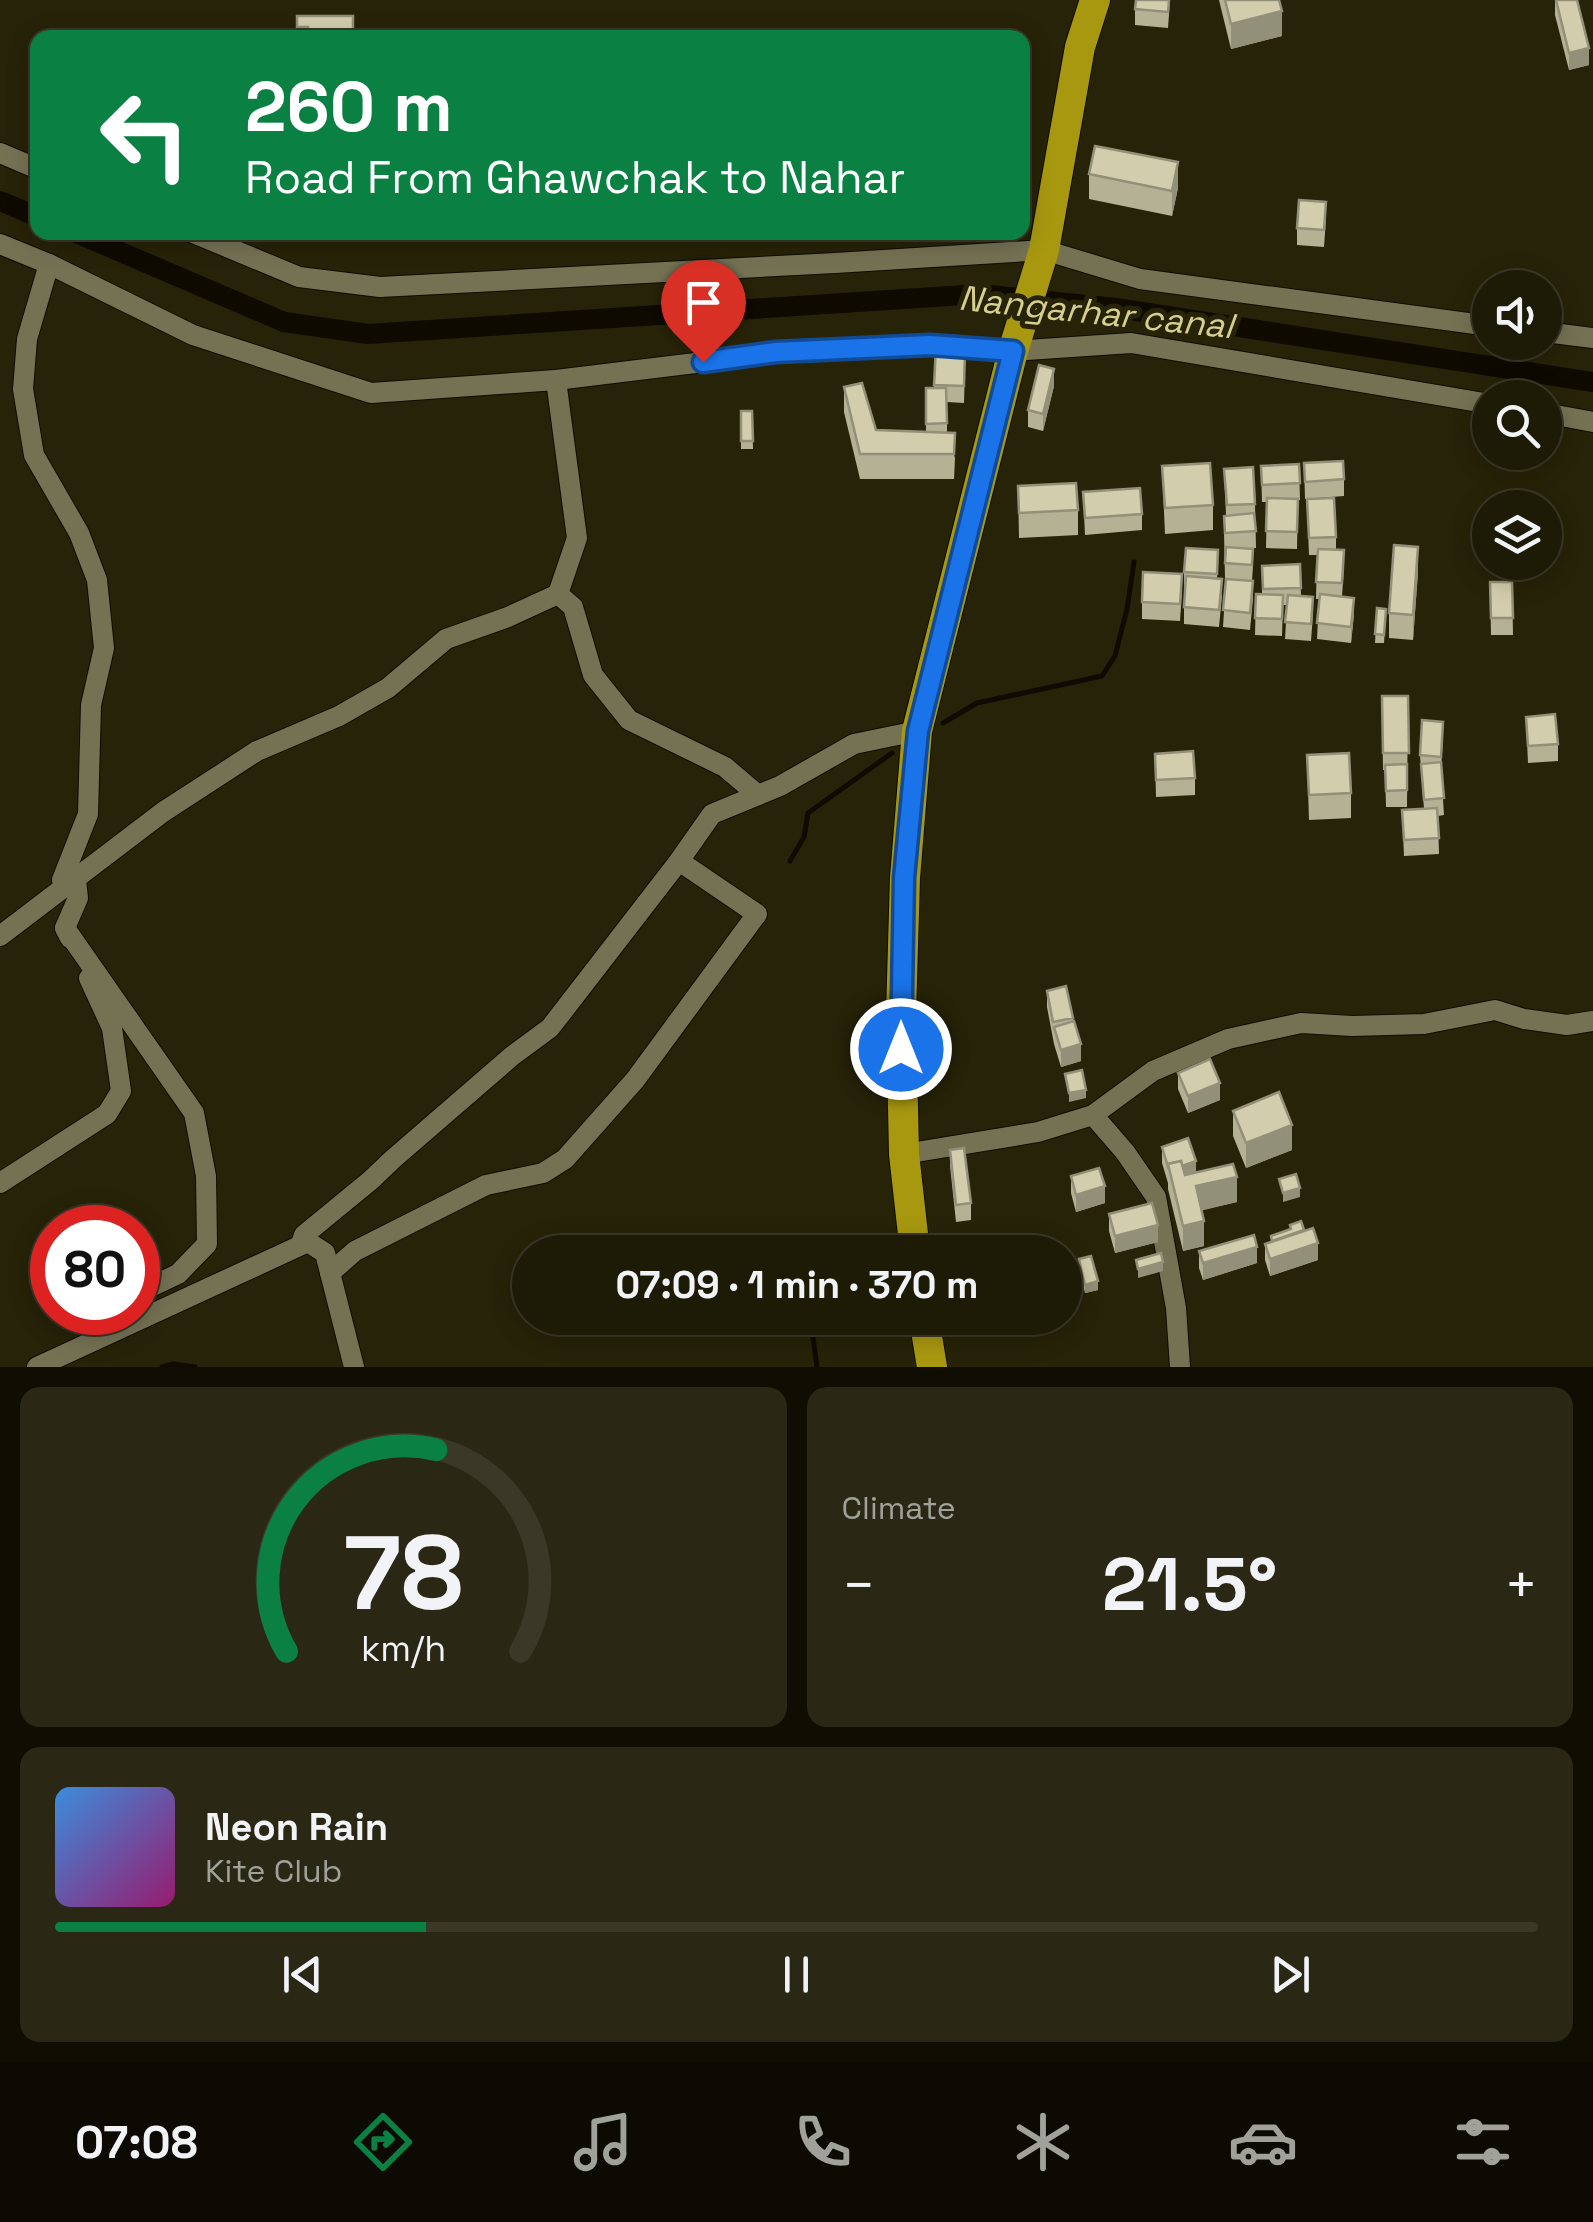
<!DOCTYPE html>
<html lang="en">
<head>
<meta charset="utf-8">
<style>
  body { margin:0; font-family:"Space Grotesk",sans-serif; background:#2a2714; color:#f1f3f6; height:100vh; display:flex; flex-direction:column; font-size:38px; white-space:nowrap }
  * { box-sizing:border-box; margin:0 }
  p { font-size:32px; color:#a0a19b }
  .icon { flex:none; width:55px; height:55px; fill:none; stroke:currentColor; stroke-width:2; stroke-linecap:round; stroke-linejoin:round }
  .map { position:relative; height:1367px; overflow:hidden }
  .panel { display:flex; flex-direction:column; gap:20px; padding:20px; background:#100e03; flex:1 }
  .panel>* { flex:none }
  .banner { position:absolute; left:30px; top:30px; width:1000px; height:210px; border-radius:20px; box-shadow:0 5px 25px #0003,0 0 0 2px #3b3828; background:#0b8043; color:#fff; overflow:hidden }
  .buttons { position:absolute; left:1472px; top:270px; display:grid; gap:20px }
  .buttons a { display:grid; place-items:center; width:90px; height:90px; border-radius:50%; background:#1d1a06; box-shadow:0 5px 25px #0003,0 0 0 2px #3b3828; font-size:50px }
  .speed { position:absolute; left:30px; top:1205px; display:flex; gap:20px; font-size:50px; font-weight:700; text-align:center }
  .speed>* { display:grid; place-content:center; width:130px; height:130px; border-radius:50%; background:#1d1a06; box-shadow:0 5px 25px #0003,0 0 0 2px #3b3828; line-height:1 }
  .speed .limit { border:15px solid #d22; background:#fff; color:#111 }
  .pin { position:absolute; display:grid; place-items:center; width:85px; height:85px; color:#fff; margin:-102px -42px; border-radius:50% 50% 50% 0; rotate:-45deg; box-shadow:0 0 10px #0007 }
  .pin .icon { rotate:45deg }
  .me { position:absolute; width:110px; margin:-55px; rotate:0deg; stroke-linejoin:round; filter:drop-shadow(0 0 8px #0008) }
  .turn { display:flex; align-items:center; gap:35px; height:210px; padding:0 50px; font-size:45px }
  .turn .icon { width:130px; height:130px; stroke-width:2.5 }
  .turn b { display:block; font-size:70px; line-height:85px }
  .big { font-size:75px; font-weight:800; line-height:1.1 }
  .panel .card { flex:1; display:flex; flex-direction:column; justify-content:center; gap:15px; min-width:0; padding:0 35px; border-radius:20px; background:#2a2714 }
  .panel .dial { align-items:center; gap:0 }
  .dial svg { height:260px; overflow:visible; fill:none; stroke:#3b3828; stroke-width:7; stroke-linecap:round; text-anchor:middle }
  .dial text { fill:#f1f3f6; stroke:none }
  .song { display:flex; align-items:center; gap:30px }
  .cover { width:120px; height:120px; border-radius:15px; background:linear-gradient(135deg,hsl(210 70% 55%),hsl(320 70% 35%)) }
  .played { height:10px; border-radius:5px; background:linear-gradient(90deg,#0b8043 25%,#3b3828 25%) }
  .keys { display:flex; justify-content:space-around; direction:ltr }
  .heat { display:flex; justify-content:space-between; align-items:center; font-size:55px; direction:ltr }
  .panel .tiles { flex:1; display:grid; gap:20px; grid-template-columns:1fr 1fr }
  .card:last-child { grid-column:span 2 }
  .trip { position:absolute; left:512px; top:1235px; width:570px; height:100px; border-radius:50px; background:#1d1a06; box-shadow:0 5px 25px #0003,0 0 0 2px #3b3828; font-weight:800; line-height:100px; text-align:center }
  .tabs { display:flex; height:160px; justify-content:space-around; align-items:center; background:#0c0a02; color:#a0a19b }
  .tabs .icon { width:70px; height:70px }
  .tabs .selected { color:#0b8043 }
  .tabs b { font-size:45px; color:#f1f3f6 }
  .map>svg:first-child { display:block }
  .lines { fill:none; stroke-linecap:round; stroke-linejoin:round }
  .stream { stroke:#0e0a00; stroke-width:5 }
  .canal { stroke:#0e0a00; stroke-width:20 }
  .minor-casing { stroke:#100c00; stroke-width:22 }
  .highway-casing { stroke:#100c00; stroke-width:32 }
  .minor { stroke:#757254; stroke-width:20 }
  .highway { stroke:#a89810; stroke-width:30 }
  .wall { fill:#b5b195 }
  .shaded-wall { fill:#939079 }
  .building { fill:#d2cead; stroke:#939079; stroke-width:2.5 }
  .route-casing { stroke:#114b97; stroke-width:25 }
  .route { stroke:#1a73e8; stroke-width:18 }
  .labels { text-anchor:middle; stroke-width:10; stroke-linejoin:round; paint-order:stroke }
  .water-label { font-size:35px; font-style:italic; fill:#d7cf8f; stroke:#272308 }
</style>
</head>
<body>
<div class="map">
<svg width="1593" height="1367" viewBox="0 0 1593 1367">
  <rect width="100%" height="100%" fill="#272308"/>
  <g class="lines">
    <g class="stream">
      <polyline points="943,723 977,703 1102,676 1115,656 1127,609 1134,562"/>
      <polyline points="790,861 804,837 808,813 892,753"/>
      <polyline points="815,1318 817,1324 812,1330 817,1367"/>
      <polyline points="162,1367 173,1364 195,1367"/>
    </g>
    <g class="canal">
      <polyline points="0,201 38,217"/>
      <polyline points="74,232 284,322 368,334 980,294 1116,308 1593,382"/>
    </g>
    <g class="minor-casing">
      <g id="minor">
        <polyline points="0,153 38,169"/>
        <polyline points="191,232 299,277 380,287 835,263 1044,250 1140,279 1490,326"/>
        <polyline points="0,244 49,264 193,335 371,393 556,380 777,353 930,345 1013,351 1131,343 1490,404"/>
        <polyline points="49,264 27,339 23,389 34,455 79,533 97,580 104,648 91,705 88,814 62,880"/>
        <polyline points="1545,332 1593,338"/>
        <polyline points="1545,413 1593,422"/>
        <polyline points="558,594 573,607 593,675 629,720 725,767 758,795"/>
        <polyline points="65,928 194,1113 206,1176 207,1244 178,1274 138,1293"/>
        <polyline points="0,936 163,812 257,751 339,716 388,688 446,639 508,617 558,594 577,538 556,380"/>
        <polyline points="70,938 65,928 78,898 76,880"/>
        <polyline points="1093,1115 1125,1152 1156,1197 1176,1308 1180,1367"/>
        <polyline points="904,1154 1038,1132 1093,1115 1153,1071 1228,1039 1301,1023 1352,1026 1424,1024 1495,1010 1524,1019 1567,1025 1593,1021"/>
        <polyline points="0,1183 107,1114 121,1091 112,1028 89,978"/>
        <polyline points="301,1244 304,1235 371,1180 393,1159 512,1056 550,1028 679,861"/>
        <polyline points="330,1273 355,1251 486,1185 543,1173 565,1159 635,1080 757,914 679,861 712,814 780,786 854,744 917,731"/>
        <polyline points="37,1367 308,1242 325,1253 354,1367"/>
      </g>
    </g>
    <g class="highway-casing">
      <g id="highway">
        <polyline points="915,1252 904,1154 901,1014 905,878 917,731 1013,351 1044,250 1080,47 1095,0"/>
        <polyline points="924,1318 932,1367"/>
      </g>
    </g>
    <use href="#minor" class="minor"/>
    <use href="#highway" class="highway"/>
  </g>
  <g class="wall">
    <polygon points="1170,0 1168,28 1135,25 1135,9"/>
    <polygon points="1219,0 1279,0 1282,36 1231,49"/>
    <polygon points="1555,0 1589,65 1569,70 1555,15"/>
    <polygon points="297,16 353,38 297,38"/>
    <polygon points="1089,174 1178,188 1172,216 1089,199"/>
    <polygon points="1326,219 1324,247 1297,245 1297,228"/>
    <polygon points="936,348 965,366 964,403 947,402 947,432 955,458 954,479 860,479 844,412 844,387 876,430 926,432 926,388 934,388"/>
    <polygon points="1054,386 1043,431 1028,427 1028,410"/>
    <polygon points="741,411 752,411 753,449 741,449"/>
    <polygon points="1304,463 1344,479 1344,496 1305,499"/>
    <polygon points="1299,464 1300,500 1298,500 1297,549 1266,548 1267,502 1262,502 1261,466"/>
    <polygon points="1162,466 1213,505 1213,530 1165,534"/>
    <polygon points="1224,469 1255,504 1256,548 1244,548 1253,566 1252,581 1253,598 1250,630 1223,627 1226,580 1225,579 1224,532 1224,516 1226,515"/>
    <polygon points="1018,486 1078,510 1078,535 1019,538"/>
    <polygon points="1083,492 1142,514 1142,530 1085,535"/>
    <polygon points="1307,499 1336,537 1336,550 1344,567 1342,596 1354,614 1351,643 1317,639 1319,599 1316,599 1317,555 1309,555"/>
    <polygon points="1218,550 1217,579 1222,596 1219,627 1184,624 1184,572"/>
    <polygon points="1300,564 1301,596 1313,614 1311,641 1285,639 1287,605 1283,605 1282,636 1255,635 1256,594 1262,594 1262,566"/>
    <polygon points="1418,572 1413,640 1389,638 1389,613"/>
    <polygon points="1490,582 1512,582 1513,635 1491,635"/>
    <polygon points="1182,591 1180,621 1142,619 1142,602"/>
    <polygon points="1377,608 1386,609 1384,643 1375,643"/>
    <polygon points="1382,696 1408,696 1407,807 1386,807 1385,770 1383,770"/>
    <polygon points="1526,717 1558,744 1558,761 1528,763"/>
    <polygon points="1443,739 1441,768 1444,815 1438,816 1439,854 1404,856 1402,810 1424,809 1420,755"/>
    <polygon points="1155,754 1195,778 1195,795 1156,797"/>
    <polygon points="1307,755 1351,793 1351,818 1309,820"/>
    <polygon points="1047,991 1073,1018 1081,1061 1061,1067 1054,1044 1047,1007"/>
    <polygon points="1178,1073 1220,1100 1188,1113 1178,1089"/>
    <polygon points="1233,1111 1292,1150 1246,1168 1233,1136"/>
    <polygon points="1162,1147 1237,1202 1201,1210 1204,1246 1183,1251 1168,1189 1168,1183 1162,1163"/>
    <polygon points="950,1150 971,1203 971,1220 956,1222 950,1166"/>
    <polygon points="1071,1176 1105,1203 1076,1212 1071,1193"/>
    <polygon points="1109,1214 1158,1242 1115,1253 1109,1231"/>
    <polygon points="1290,1225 1318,1260 1270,1276 1265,1260 1265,1244 1271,1242 1271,1236 1290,1230"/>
    <polygon points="1199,1251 1257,1263 1203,1280 1199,1268"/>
    <polygon points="1079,1259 1098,1290 1085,1293 1079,1268"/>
  </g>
  <g class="shaded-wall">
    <polygon points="1282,11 1282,36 1231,49 1231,24"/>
    <polygon points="1589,48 1589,65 1569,70 1569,53"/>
    <polygon points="1178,162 1178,188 1172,216 1172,191"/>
    <polygon points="1054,369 1054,386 1043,431 1043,414"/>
    <polygon points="1418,547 1418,572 1413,640 1413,615"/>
    <polygon points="1354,598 1354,614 1351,643 1351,627"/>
    <polygon points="1081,1044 1081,1061 1061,1067 1061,1050"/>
    <polygon points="1220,1083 1220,1100 1188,1113 1188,1096"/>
    <polygon points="1086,1090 1086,1098 1069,1102 1069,1093"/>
    <polygon points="1292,1125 1292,1150 1246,1168 1246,1143"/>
    <polygon points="1196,1161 1196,1178 1170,1170"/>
    <polygon points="1237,1177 1237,1202 1196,1212 1196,1186"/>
    <polygon points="1105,1186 1105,1203 1076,1212 1076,1195"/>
    <polygon points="1300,1188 1300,1197 1283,1202 1283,1193"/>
    <polygon points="1204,1221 1204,1246 1183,1251 1183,1226"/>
    <polygon points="1158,1225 1158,1242 1115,1253 1115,1236"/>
    <polygon points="1318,1243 1318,1260 1270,1276 1270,1259"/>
    <polygon points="1257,1247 1257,1263 1203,1280 1203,1263"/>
    <polygon points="1163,1262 1163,1271 1138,1278 1138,1269"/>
    <polygon points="1098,1281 1098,1290 1085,1293 1085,1285"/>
  </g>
  <g class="building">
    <polygon points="1136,0 1169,0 1168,12 1135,9"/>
    <polygon points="1225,0 1279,0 1282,11 1231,24"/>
    <polygon points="1556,0 1577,0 1589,48 1569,53"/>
    <polygon points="297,16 353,16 353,38 308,38 308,27 297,27"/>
    <polygon points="1095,146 1178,162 1172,191 1089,174"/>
    <polygon points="1299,200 1326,202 1324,230 1297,228"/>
    <polygon points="936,348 965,349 964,386 934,385"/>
    <polygon points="1039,365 1054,369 1043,414 1028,410"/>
    <polygon points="862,383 876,430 955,433 954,454 860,454 844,387"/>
    <polygon points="926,388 946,388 947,423 926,424"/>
    <polygon points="741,411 752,411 753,441 741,441"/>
    <polygon points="1343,461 1344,479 1305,482 1304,463"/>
    <polygon points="1210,463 1213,505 1165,508 1162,466"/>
    <polygon points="1299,464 1300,483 1262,485 1261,466"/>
    <polygon points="1253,467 1255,504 1227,505 1224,469"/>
    <polygon points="1076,483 1078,510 1019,513 1018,486"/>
    <polygon points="1140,488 1142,514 1085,518 1083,492"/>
    <polygon points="1267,498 1298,499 1297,532 1266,531"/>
    <polygon points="1334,498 1336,537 1309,538 1307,499"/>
    <polygon points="1254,513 1256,531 1225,533 1224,516"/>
    <polygon points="1394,545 1418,547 1413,615 1389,613"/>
    <polygon points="1226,547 1253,549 1252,565 1225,563"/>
    <polygon points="1186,548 1218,550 1217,574 1184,572"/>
    <polygon points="1318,549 1344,550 1342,583 1316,582"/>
    <polygon points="1300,564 1301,588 1263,589 1262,566"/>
    <polygon points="1143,572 1182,574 1180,604 1142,602"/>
    <polygon points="1186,576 1222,579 1219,610 1184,607"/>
    <polygon points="1226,579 1253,581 1250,613 1223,610"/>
    <polygon points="1490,582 1512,582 1513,618 1491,618"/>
    <polygon points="1256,594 1283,595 1282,619 1255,618"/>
    <polygon points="1320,594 1354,598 1351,627 1317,623"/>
    <polygon points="1288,595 1313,597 1311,624 1285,622"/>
    <polygon points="1377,608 1386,609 1384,635 1375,634"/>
    <polygon points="1382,696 1408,696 1409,753 1383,753"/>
    <polygon points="1555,714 1558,744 1528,746 1526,717"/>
    <polygon points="1422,720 1443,722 1441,757 1420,755"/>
    <polygon points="1193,751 1195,778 1156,780 1155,754"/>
    <polygon points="1349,753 1351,793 1309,795 1307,755"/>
    <polygon points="1441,762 1444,798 1424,800 1421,764"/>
    <polygon points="1407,764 1407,790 1386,791 1385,765"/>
    <polygon points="1437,808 1439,838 1404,840 1402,810"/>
    <polygon points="1066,986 1073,1018 1053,1022 1047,991"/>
    <polygon points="1074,1021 1081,1044 1061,1050 1054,1027"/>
    <polygon points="1210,1059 1220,1083 1188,1096 1178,1073"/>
    <polygon points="1082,1070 1086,1090 1069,1093 1065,1074"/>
    <polygon points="1279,1092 1292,1125 1246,1143 1233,1111"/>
    <polygon points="1188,1138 1196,1161 1182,1166 1181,1161 1168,1164 1169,1170 1162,1147"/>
    <polygon points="964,1148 971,1203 956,1205 950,1150"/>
    <polygon points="1181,1161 1185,1175 1233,1164 1237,1177 1196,1186 1204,1221 1183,1226 1168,1164"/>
    <polygon points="1099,1168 1105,1186 1076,1195 1071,1176"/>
    <polygon points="1296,1174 1300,1188 1283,1193 1279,1179"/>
    <polygon points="1152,1203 1158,1225 1115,1236 1109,1214"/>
    <polygon points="1301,1221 1304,1230 1272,1241 1271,1236 1291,1229 1290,1225"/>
    <polygon points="1313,1228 1318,1243 1270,1259 1265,1244"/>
    <polygon points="1254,1235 1257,1247 1203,1263 1199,1251"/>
    <polygon points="1161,1253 1163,1262 1138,1269 1136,1260"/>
    <polygon points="1091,1256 1098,1281 1085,1285 1079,1259"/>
  </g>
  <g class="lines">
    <g class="route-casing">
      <polyline id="route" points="703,362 776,352 930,345 1013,351 918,731 904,878 901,1049"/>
    </g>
    <use href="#route" class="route"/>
  </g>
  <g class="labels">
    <g class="water-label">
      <text transform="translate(1096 312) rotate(6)" y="12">Nangarhar canal</text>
    </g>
  </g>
</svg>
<div class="buttons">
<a><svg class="icon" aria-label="sound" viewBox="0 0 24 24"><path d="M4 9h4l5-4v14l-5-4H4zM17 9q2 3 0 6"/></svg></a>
<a><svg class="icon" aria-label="search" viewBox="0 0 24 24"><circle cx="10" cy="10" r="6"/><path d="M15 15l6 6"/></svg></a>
<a><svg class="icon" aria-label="layers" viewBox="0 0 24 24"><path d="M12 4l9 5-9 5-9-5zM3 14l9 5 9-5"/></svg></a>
</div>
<div class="speed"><div class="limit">80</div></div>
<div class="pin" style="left:703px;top:362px;background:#d93025"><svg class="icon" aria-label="arrive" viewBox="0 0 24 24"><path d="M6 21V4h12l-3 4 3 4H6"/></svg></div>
<svg class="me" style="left:901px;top:1049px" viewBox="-20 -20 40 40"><circle r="17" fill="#1a73e8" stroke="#fff" stroke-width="3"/><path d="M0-11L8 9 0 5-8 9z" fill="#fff"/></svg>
<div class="trip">07:09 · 1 min · 370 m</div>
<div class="banner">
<div class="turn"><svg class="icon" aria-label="left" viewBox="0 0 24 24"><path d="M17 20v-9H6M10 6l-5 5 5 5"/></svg><div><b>260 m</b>Road From Ghawchak to Nahar</div></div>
</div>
</div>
<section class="panel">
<div class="tiles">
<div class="card dial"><svg viewBox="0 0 100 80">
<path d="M14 69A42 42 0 1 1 86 69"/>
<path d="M14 69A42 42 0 0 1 60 7" stroke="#0b8043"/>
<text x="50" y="56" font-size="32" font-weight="700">78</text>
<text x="50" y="72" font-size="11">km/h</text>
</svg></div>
<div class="card"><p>Climate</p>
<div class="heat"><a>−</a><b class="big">21.5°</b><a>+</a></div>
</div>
<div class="card">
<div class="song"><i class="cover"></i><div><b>Neon Rain</b><p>Kite Club</p></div></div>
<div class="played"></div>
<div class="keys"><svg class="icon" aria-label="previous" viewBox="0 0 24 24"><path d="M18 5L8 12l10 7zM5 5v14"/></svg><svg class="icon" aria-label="pause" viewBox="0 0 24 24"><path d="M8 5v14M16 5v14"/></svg><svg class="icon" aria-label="next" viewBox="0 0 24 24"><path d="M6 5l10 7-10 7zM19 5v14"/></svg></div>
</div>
</div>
</section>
<nav class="tabs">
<b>07:08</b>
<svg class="icon selected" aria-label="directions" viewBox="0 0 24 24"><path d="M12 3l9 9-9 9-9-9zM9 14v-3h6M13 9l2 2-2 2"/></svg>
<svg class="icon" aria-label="music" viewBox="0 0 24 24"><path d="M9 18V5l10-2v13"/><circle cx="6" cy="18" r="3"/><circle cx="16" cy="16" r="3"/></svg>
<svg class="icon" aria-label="phone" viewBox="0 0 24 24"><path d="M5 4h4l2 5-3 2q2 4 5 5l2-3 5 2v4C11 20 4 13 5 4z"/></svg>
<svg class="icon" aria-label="climate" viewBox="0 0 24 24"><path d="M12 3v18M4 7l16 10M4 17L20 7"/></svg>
<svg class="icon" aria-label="car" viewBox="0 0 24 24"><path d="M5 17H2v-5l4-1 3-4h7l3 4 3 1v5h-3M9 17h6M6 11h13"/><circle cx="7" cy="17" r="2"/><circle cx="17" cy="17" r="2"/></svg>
<svg class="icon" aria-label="filters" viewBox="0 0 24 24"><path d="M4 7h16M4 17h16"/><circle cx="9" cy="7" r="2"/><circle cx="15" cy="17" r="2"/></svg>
</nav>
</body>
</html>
